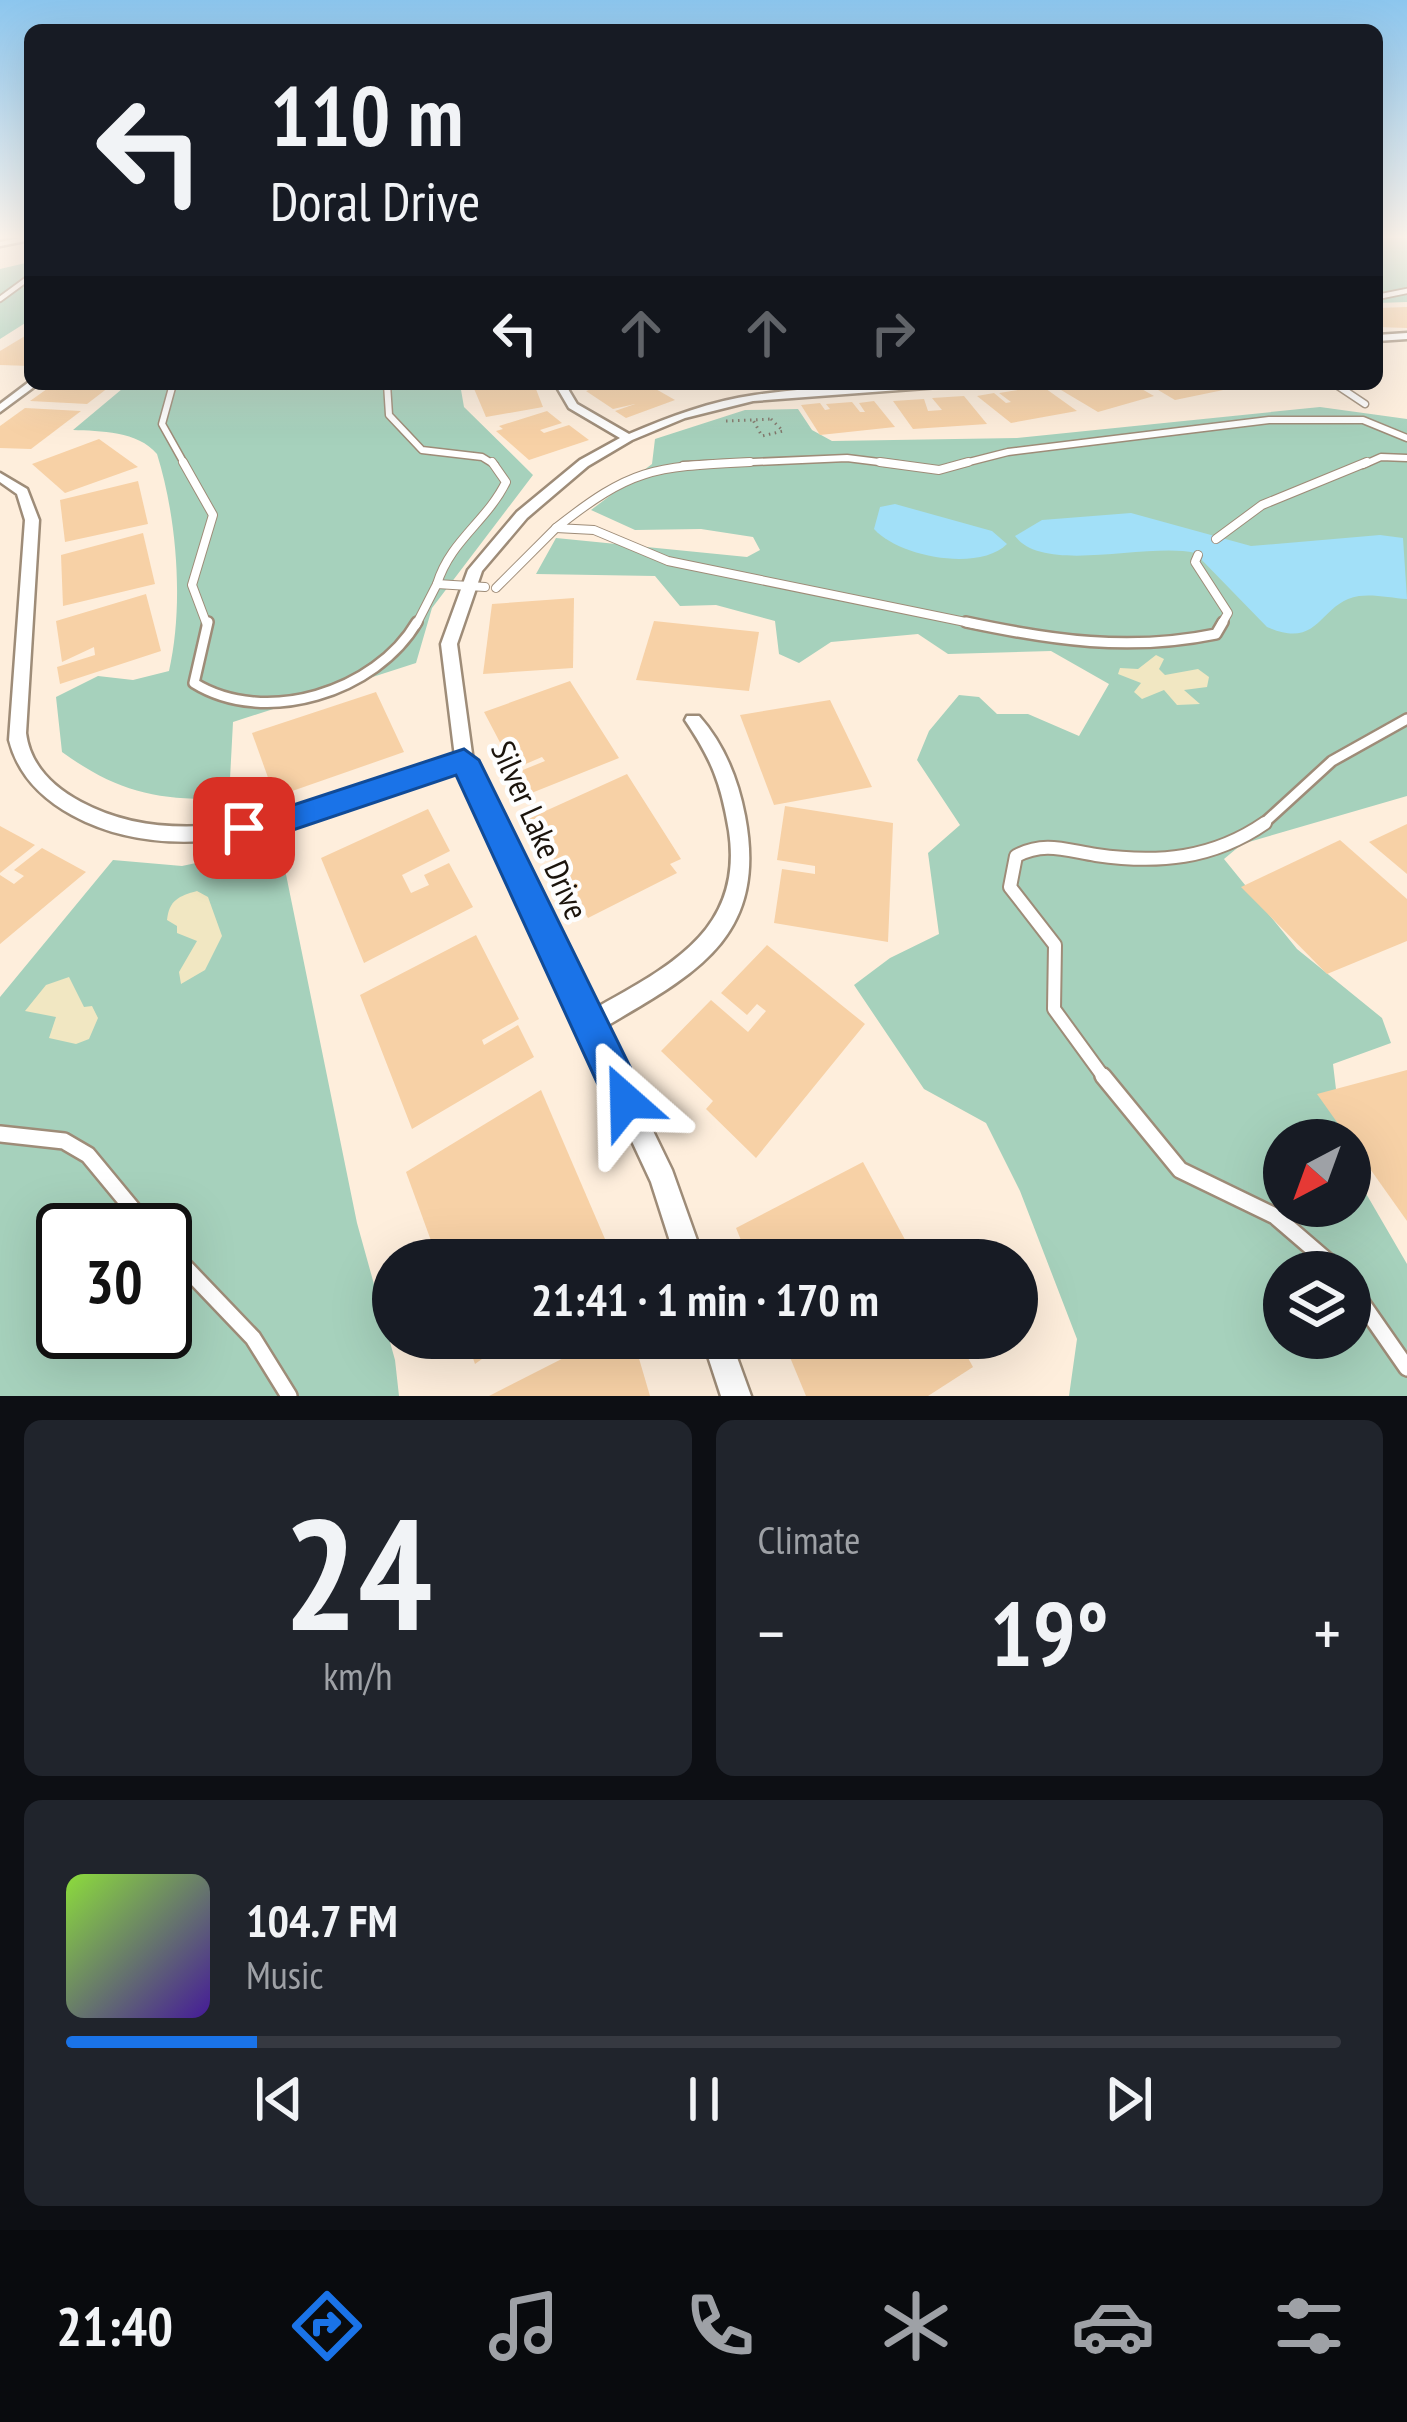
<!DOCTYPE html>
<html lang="en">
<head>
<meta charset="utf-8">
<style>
  body { margin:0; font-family:"PT Sans Narrow",sans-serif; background:#20242c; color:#f1f3f6; height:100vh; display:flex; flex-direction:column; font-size:45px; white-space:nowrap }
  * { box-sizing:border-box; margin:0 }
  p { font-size:39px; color:#9ea1a6 }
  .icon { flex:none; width:66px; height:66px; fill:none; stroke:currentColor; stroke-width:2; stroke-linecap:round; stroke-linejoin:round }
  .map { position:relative; height:1396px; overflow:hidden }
  .side { display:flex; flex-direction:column; gap:24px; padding:24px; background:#0d0f14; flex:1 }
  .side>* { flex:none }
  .hud { position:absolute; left:24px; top:24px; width:1359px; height:366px; border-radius:18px; box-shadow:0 12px 48px #0002; background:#171b24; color:#f1f3f6; overflow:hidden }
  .needle { width:78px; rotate:221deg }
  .tools { position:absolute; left:1263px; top:1119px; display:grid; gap:24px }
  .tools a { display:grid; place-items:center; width:108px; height:108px; border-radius:50%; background:#171b24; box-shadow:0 12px 48px #0002; font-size:60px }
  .speed { position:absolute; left:36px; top:1203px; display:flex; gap:24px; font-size:60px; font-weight:700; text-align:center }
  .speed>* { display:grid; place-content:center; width:156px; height:156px; border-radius:50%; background:#171b24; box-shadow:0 12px 48px #0002; line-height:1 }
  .speed .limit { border:6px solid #111; border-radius:18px; background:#fff; color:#111 }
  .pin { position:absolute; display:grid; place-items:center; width:102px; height:102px; color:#fff; margin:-51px; border-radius:24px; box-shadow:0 6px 18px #0006 }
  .me { position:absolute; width:132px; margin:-66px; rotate:335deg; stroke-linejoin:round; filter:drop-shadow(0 0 9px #0008) }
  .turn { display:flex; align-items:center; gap:42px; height:252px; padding:0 48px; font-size:54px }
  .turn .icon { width:156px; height:156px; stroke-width:2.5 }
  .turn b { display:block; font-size:84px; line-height:102px }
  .lanes { display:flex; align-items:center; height:114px; padding:0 48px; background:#0003; justify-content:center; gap:60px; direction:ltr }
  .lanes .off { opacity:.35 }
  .big { font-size:90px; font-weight:700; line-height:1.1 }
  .side .card { flex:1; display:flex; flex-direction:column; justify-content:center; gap:18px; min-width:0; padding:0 42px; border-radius:18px; background:#20242c }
  .side .dial { align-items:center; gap:0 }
  .dial b { font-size:156px; line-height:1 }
  .song { display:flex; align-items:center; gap:36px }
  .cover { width:144px; height:144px; border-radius:18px; background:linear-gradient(135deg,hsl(90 70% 55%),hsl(260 70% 35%)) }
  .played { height:12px; border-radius:6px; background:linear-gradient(90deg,#1a73e8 15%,#363941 15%) }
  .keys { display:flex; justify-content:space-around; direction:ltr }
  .heat { display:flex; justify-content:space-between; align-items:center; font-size:66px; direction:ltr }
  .side .tiles { flex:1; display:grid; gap:24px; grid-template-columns:1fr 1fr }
  .card:last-child { grid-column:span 2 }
  .trip { position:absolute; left:372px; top:1239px; width:666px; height:120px; border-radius:60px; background:#171b24; box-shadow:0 12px 48px #0002; font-weight:700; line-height:120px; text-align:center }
  .tab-bar { display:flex; height:192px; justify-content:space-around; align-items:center; background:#090b0e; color:#9ea1a6 }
  .tab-bar .icon { width:84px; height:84px }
  .tab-bar .on { color:#1a73e8 }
  .tab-bar b { font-size:54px; color:#f1f3f6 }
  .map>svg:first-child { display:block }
  .green { fill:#a6d1bc; fill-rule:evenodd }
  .sand { fill:#f1e7c2 }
  .water { fill:#a2e0f8 }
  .building { fill:#f7d1a6 }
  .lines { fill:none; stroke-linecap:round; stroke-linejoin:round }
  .service-far5-casing { stroke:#9e8c78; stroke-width:8 }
  .service-far4-casing { stroke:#9e8c78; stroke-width:9 }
  .service-far3-casing { stroke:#9e8c78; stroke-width:10 }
  .service-far2-casing { stroke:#9e8c78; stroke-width:14 }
  .service-far1-casing { stroke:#9e8c78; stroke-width:16 }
  .service-casing { stroke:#9e8c78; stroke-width:20 }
  .minor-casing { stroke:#9e8c78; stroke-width:5 }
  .path { stroke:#82776b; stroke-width:3; stroke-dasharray:1.5 4.5; stroke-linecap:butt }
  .service-far5 { stroke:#fff; stroke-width:4.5 }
  .service-far4 { stroke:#fff; stroke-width:6 }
  .service-far3 { stroke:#fff; stroke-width:8 }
  .service-far2 { stroke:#fff; stroke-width:9 }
  .service-far1 { stroke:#fff; stroke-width:12 }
  .service { stroke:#fff; stroke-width:15 }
  .minor { fill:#fff; fill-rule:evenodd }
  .route { fill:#1a73e8; stroke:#114b97; stroke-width:3 }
  .labels { text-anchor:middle; stroke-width:9; stroke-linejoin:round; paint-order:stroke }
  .street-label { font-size:33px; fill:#1b140c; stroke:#fefefe }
</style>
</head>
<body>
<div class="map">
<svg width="1407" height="1396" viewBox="0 0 1407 1396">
  <rect width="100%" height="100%" fill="#feeedc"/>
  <g class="green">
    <polygon points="1377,236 1407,236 1407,302 1377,303"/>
    <polygon points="30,262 30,320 0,339 0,269"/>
    <path d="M128,384H460L464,407L533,475L432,608L416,663L233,722L229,798C160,802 117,792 62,752L56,697L98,676L133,680L169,671C184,605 177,518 157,454C138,431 100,431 73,430Z"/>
    <path d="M1320,407L1407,419V796L1242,844L1224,859L1297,949L1382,1018L1391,1043L1333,1064L1342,1140H1284V1206H1350V1166L1407,1264V1396H1069L1077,1339L1020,1191L986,1123L924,1089L854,985L890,958L939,934L928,853L960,825L917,760L929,731L959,695L979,697L997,714H1028L1079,736L1109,684L1051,651L948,654L918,634L831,642L799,663L779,654L775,621L716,605L680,606L655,576L536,574L556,538L747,557L760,550L753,537L701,529L635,530L591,510L652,464L655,439L745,410L798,409L812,430L832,441L1017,438ZM1284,1272H1350V1338H1284Z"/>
    <path d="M280,845L357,1223L395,1360L399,1396H0V997L113,860L182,866ZM63,1230H165V1332H63Z"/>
  </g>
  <g class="sand">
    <polygon points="1156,655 1164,659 1159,669 1165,675 1198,669 1209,677 1207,687 1184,690 1200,704 1177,705 1164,690 1142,699 1134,692 1141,683 1118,674 1120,668 1138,669"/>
    <path d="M197,891L208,897L222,936L205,970L181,984L179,972L197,941L177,933V926L167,920C169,900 179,896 197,891Z"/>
    <polygon points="69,977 84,1007 92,1006 98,1018 89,1039 76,1044 49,1038 56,1017 25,1011 46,985"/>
  </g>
  <g class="water">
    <path d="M895,504L992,531L1007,544C979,572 899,557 874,529L880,507Z"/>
    <path d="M1131,513L1251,546L1380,535L1403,538L1407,599C1392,598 1374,594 1359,596C1319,602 1321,651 1267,627L1195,553C1148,542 1043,575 1015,536L1042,520Z"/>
  </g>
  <g class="building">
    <polygon points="1407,307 1407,328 1377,327 1377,308"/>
    <polygon points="25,336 30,336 30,366 0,365 0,351"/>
    <polygon points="54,384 113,384 87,404 30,401"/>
    <polygon points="472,384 534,384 543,407 486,417"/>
    <polygon points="605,384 647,384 675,400 626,418 615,411 635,404 613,409 586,391"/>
    <polygon points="1109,384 1116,388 1114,384 1133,384 1154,396 1098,412 1056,387"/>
    <polygon points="1148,384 1226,384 1233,388 1175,400"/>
    <polygon points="1042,386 1077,411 1011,423 977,396 994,393 1006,403 1011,402 999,393"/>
    <polygon points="964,396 987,424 913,429 893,401 924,399 928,411 942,410 932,398"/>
    <polygon points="874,401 895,427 820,435 801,405 820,403 825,410 830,409 826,404 852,402 860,412 865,412 859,403"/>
    <polygon points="25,408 81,411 31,449 0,448 0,426"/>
    <polygon points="547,411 562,423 540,430 544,433 569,425 589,440 529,460 496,431 503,429 499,426"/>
    <polygon points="99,439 138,467 65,493 32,464"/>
    <polygon points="138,481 148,524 65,542 60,500"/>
    <polygon points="143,533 155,584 63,606 61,555"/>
    <polygon points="146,594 161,651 60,684 57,667 95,655 94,647 62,662 56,621"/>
    <polygon points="574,598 573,668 483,674 492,604"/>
    <polygon points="654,621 759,632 749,691 636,680"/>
    <polygon points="570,681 619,758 524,796 513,774 545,761 542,757 514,769 484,712"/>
    <polygon points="376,692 404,752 275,797 252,733"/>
    <polygon points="830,700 872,787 774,805 740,715"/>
    <polygon points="627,774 681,859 670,864 677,873 588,918 530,818"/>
    <polygon points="785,806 893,823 888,942 774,923 782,869 815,874 815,866 777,860"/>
    <polygon points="428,809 450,851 402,875 411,893 429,885 424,875 449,863 473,907 364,963 321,858"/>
    <polygon points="1407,824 1407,874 1369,842"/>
    <polygon points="0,826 35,845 0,873"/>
    <polygon points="1340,840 1407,899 1407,941 1327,974 1241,887"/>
    <polygon points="42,848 86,872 0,944 0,875 14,884 24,876 14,870"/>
    <polygon points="476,935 519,1019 482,1040 484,1045 518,1025 534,1057 412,1129 360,995"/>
    <polygon points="767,945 865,1024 756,1158 706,1109 713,1101 661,1051 711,1000 748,1032 766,1011 757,1004 747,1015 721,993"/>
    <polygon points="1407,1070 1407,1221 1317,1094"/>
    <polygon points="541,1090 614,1260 438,1260 406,1172"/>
    <polygon points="863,1162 916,1260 749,1260 736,1228"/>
    <polygon points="466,1338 511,1338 475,1364"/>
    <polygon points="603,1338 633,1338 650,1396 489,1396"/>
    <polygon points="782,1338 957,1338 973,1367 928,1396 806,1396"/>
  </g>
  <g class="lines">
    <g class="service-far5-casing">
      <g id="service-far5">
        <polyline points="1377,297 1407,291"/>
        <polyline points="0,299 30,277"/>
      </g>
    </g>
    <g class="service-far4-casing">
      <g id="service-far4">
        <polyline points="173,384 162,424 185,465"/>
        <polyline points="387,384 389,415 422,450 482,457 495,465"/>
        <polyline points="1335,384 1365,404"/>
        <polyline points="683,465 847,458 903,465"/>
        <polyline points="957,465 1008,452 1269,420 1363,420 1407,438"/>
        <polyline points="1363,465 1381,457 1407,458"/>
      </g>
    </g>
    <g class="service-far3-casing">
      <g id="service-far3">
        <polyline points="183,462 213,515 192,585 207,625"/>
        <path d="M750,462C653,467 633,467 556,528L594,530L668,561L980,625"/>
        <polyline points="880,462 939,470 968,462"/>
        <polyline points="1216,539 1262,505 1367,462"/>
        <polyline points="1198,555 1195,562 1228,613 1221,625"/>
        <path d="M437,584C450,541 487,521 506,482L492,462"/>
        <polyline points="496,588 556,528"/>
        <polyline points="416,625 437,584 485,587"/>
      </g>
    </g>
    <g class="service-far2-casing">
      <g id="service-far2">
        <path d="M208,622L194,683C265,727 376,692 417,622"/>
        <path d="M966,622C1051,640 1129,652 1216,634L1223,622"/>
        <polyline points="1261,826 1332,761 1407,719"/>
      </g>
    </g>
    <g class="service-far1-casing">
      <path id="service-far1" d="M1105,1079L1054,1009L1055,945L1010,887L1016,856C1044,841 1065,850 1096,855C1158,864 1213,859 1265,823"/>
    </g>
    <g class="service-casing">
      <g id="service">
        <polyline points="1103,1076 1180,1170 1275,1216 1340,1272"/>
        <polyline points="0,1134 64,1141 88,1155 150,1230"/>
        <polyline points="165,1246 253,1338 289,1396"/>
        <polyline points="1350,1286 1407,1368"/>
      </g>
    </g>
    <g class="minor-casing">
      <g id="minor">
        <polygon points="29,236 30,240 0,246 0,242"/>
        <polygon points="1407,333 1407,339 1377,341 1377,335"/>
        <polygon points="29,382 38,384 0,412 0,404"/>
        <path d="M555,384H565L577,404L629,434C669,417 711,401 755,395C817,386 882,384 944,384L939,387L753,401L685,418L632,440L588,466L527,518L482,571L457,644L473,761L594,1009C668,967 744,931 729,831C721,783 712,760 685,720L687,716H699C724,744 738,779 745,816C768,938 695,974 603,1028L672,1170L704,1260H676L651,1182L459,770C342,811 191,880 72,815C41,798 18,775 9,740L25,520L17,494L0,482V473L27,489L39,520L26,733C30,765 53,787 81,802C194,863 343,796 455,757L441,644L468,570L517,512L580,460L620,438L569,408Z"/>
        <polygon points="702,1338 730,1338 751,1396 721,1396"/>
      </g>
    </g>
    <g class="path">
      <polygon points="771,419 783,431 762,436 753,420"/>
      <polyline points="726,421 753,420"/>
    </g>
    <use href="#service-far5" class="service-far5"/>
    <use href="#service-far4" class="service-far4"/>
    <use href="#service-far3" class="service-far3"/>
    <use href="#service-far2" class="service-far2"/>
    <use href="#service-far1" class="service-far1"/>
    <use href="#service" class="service"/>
    <use href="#minor" class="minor"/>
  </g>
  <linearGradient id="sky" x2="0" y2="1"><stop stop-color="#8cc6ee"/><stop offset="0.55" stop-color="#fff7ef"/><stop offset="1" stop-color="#fff7ef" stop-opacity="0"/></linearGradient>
  <rect width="1407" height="431" fill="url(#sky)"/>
  <polygon class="route" points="464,749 479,760 640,1087 646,1101 640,1115 626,1121 612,1115 456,775 275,836 244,841 228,828 233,819 275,811"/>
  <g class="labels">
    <g class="street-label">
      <text transform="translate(540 830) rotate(66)" y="12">Silver Lake Drive</text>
    </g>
  </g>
</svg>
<div class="tools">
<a><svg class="needle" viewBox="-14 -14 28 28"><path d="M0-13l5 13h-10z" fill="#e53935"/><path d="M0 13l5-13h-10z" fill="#9ea1a6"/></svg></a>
<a><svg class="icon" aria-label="layers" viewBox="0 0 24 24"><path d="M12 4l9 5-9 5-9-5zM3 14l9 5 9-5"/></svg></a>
</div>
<div class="speed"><div class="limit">30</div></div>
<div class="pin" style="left:244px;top:828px;background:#d93025"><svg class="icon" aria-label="arrive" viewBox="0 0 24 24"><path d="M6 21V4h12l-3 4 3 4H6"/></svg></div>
<svg class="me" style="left:626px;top:1101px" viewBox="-20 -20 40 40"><path d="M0-17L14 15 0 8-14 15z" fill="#1a73e8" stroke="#fff" stroke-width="4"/></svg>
<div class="trip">21:41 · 1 min · 170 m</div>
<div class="hud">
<div class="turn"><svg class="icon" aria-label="left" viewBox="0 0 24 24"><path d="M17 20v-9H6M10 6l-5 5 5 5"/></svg><div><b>110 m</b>Doral Drive</div></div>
<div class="lanes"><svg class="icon" aria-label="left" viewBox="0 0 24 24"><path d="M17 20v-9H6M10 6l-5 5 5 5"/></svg><svg class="icon off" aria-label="ahead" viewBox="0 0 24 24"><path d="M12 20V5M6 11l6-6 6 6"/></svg><svg class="icon off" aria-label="ahead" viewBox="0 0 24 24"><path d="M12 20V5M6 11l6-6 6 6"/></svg><svg class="icon off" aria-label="right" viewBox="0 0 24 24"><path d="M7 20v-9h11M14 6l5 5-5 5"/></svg></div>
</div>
</div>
<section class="side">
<div class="tiles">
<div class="card dial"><b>24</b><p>km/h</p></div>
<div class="card"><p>Climate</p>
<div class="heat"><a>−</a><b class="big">19°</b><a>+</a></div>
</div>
<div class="card">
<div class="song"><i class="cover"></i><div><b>104.7 FM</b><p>Music</p></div></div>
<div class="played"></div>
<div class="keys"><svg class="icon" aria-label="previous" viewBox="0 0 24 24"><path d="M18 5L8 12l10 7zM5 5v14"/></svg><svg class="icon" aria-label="pause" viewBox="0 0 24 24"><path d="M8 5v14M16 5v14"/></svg><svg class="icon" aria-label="next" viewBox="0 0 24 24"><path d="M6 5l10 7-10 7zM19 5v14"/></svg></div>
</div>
</div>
</section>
<nav class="tab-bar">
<b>21:40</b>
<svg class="icon on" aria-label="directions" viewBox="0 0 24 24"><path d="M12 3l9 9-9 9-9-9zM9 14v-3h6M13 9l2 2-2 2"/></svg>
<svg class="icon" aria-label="music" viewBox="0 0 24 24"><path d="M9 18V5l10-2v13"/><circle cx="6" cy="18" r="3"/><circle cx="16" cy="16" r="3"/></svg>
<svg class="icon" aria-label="phone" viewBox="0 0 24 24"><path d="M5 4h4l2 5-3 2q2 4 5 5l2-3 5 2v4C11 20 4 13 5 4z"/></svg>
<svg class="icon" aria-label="climate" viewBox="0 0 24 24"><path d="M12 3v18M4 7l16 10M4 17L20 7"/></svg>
<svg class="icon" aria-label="car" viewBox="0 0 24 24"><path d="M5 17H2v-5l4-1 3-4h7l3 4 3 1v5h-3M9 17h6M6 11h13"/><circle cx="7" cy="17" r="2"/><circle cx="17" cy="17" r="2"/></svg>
<svg class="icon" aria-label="filters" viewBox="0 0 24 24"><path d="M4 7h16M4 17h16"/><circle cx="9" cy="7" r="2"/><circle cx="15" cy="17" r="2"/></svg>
</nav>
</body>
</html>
